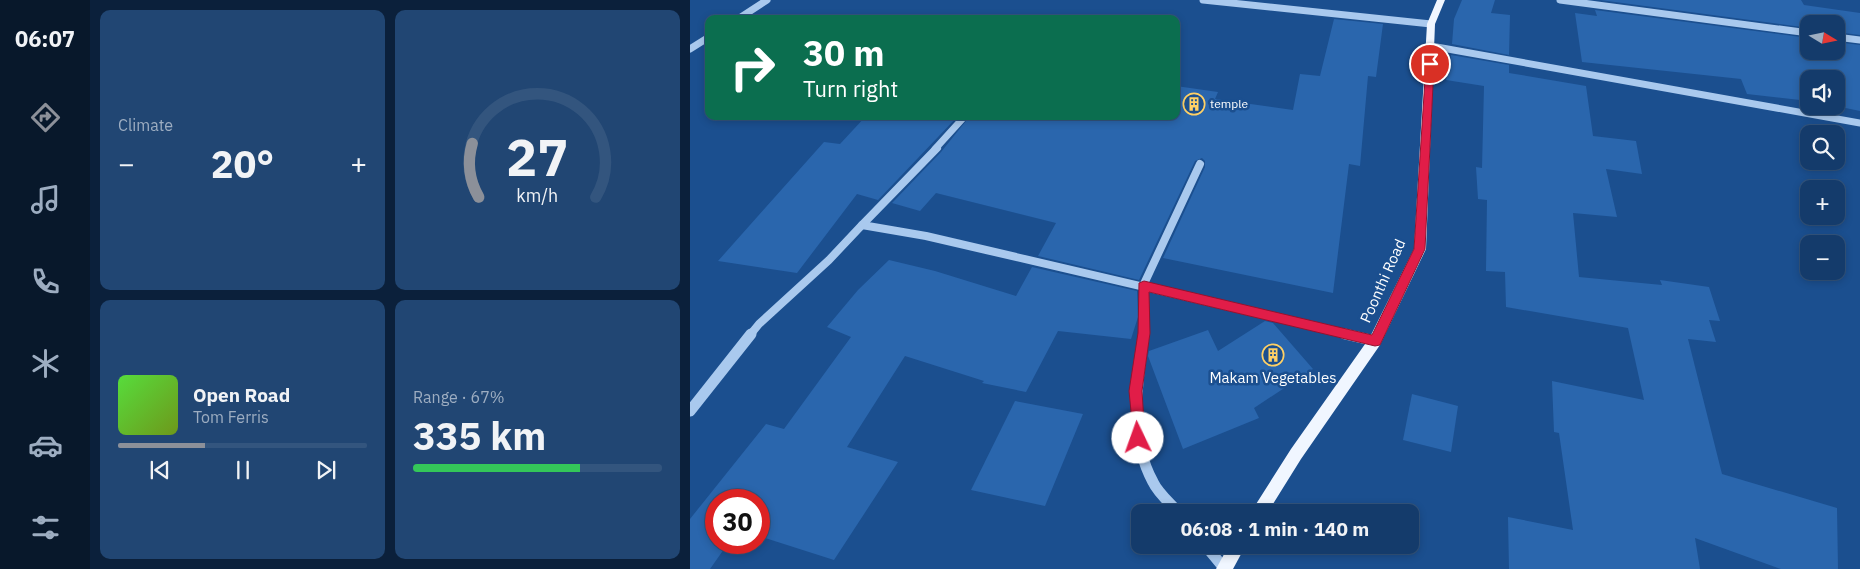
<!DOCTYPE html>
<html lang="en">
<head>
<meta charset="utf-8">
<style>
  body { margin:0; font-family:"IBM Plex Sans",sans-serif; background:#214673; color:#f1f3f6; height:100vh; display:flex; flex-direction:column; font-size:19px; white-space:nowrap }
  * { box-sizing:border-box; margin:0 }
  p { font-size:16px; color:#9dadc1 }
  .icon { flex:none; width:28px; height:28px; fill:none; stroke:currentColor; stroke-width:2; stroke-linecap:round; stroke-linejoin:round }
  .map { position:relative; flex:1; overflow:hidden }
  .side { display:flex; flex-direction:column; gap:10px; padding:10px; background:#0b203b; width:600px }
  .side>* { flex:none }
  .hud { position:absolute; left:15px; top:15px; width:475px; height:105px; border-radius:10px; box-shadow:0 2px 8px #0003,0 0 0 1px #33557e; background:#0b6e4f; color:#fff; overflow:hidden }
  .needle { width:32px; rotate:100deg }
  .tools { position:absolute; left:1110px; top:15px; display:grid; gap:10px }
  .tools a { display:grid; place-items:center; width:45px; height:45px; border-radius:10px; background:#143b6b; box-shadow:0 2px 8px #0003,0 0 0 1px #33557e; font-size:25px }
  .speed { position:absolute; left:15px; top:489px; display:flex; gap:10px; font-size:25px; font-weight:700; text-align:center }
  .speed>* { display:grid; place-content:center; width:65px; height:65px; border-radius:50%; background:#143b6b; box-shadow:0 2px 8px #0003,0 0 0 1px #33557e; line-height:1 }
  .speed .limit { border:8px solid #d22; background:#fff; color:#111 }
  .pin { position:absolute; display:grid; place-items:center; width:42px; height:42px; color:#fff; margin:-21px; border:2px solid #fff; border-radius:50%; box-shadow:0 1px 5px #0007 }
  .me { position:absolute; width:55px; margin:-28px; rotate:357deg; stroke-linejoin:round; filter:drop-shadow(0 0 4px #0008) }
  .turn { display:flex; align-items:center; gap:18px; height:105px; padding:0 15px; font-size:22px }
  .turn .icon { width:65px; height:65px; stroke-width:2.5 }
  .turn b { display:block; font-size:35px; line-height:42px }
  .big { font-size:38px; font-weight:700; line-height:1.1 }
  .side .widget { flex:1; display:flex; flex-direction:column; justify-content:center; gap:8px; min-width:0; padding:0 18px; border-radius:10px; background:#214673 }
  .side .dial { align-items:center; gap:0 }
  .dial svg { height:130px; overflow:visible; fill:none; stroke:#33557e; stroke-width:7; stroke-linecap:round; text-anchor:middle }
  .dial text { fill:#f1f3f6; stroke:none }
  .song { display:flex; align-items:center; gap:15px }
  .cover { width:60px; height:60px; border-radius:8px; background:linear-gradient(135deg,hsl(110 70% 55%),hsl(80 70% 35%)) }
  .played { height:5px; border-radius:2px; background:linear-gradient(90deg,#8c9099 35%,#33557e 35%) }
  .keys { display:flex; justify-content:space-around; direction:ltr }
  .heat { display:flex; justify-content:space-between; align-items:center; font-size:28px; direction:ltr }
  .charge { height:8px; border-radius:4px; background:linear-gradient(90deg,#34c759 67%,#33557e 0) }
  .side .tiles { flex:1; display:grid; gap:10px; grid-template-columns:repeat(2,1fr) }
  .trip { position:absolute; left:441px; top:504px; width:288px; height:50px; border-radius:10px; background:#143b6b; box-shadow:0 2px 8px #0003,0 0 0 1px #33557e; font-weight:700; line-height:50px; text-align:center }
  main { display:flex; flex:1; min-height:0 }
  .tabs { display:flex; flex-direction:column; width:90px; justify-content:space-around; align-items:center; background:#08182b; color:#9dadc1 }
  .tabs .icon { width:35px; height:35px }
  .tabs .current { color:#8c9099 }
  .tabs b { font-size:22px; color:#f1f3f6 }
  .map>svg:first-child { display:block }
  .building { fill:#2a66ad }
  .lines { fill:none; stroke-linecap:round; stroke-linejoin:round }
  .minor-far2 { stroke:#a9c9ee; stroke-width:7 }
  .minor-far1 { stroke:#a9c9ee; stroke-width:8 }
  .minor { stroke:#a9c9ee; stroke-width:11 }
  .major { fill:#f0f6ff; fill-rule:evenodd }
  .route { fill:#e11d48; stroke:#92132f }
  .labels { text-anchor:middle; stroke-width:5; stroke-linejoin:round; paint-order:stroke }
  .far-poi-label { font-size:12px; fill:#fff; stroke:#1b4f8f; text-anchor:start }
  .street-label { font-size:15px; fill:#fff; stroke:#1b4f8f }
  .poi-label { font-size:15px; fill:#fff; stroke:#1b4f8f }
</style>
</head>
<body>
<main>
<nav class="tabs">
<b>06:07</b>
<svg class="icon current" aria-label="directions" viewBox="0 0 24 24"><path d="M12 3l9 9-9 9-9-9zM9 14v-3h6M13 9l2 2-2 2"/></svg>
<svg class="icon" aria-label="music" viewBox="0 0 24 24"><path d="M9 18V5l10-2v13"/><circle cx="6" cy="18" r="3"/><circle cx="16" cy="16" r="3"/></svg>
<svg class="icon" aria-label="phone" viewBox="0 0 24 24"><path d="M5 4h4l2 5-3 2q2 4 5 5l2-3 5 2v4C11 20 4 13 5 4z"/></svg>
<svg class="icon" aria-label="climate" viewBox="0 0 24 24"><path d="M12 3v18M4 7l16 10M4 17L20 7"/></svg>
<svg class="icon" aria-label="car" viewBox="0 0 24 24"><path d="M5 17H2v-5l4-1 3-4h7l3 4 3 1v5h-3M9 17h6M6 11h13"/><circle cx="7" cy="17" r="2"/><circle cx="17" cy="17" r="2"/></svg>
<svg class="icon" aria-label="filters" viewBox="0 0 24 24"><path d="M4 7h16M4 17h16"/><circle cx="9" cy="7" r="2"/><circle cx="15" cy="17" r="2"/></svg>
</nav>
<section class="side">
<div class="tiles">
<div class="widget"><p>Climate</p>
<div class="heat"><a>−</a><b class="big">20°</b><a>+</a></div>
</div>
<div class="widget dial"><svg viewBox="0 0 100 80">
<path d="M14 69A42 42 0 1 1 86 69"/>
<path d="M14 69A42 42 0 0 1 10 36" stroke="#8c9099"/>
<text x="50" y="56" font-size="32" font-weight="700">27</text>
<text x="50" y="72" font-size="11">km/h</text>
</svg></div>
<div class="widget">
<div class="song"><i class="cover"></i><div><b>Open Road</b><p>Tom Ferris</p></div></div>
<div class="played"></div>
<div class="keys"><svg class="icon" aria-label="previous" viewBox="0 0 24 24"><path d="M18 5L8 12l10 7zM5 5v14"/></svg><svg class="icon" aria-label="pause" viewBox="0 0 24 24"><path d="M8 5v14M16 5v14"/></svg><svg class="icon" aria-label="next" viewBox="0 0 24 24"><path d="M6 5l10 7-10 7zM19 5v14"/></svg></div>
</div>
<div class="widget"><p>Range · 67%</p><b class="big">335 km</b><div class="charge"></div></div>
</div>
</section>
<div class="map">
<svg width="1170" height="569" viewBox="0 0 1170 569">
  <rect width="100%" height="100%" fill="#1b4f8f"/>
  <g class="building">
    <polygon points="772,0 805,0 801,13 820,15 819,55 762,44 764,19"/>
    <polygon points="910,0 1111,0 1114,5 1170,13 1170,35 1146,32 1146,24 1119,24 1119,28"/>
    <polygon points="905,10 1119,38 1119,51 1146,51 1146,42 1170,45 1170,111 1146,106 1146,79 1119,79 1119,101 1057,94 1051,79 892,62 885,13 907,16"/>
    <polygon points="644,19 693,24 686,77 678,76 670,166 659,164 643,293 473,258 515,167 515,161 512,158 505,161 449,280 348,256 366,223 246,193 230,211 202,203 251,152 280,116 486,116 486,86 528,92 525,99 603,110 610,74 630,76"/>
    <polygon points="761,55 819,65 819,73 896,86 903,136 946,141 952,174 916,169 927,217 883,213 889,277 972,285 970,280 1019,287 1030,321 1019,320 1026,342 998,339 1032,474 1147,508 1148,569 1091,569 1005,538 1010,569 819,569 818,517 883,530 869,433 864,432 862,381 954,400 938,328 816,307 815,272 796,271 797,200 788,199 786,167 792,168 794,86 756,80"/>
    <polygon points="176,116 268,116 188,200 167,194 107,273 28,261 134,142 150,144"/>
    <polygon points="199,260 245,271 326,296 342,267 447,291 448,317 441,339 368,331 336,392 292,383 294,381 215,356 157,447 208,462 144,560 69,536 69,500 26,500 26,542 39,542 20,569 0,569 0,519 76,424 94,429 161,337 137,327 168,290"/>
    <polygon points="575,321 583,323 623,369 564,408 569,418 493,449 458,356 459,351 518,330 528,351"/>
    <polygon points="722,394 768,406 761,452 713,440"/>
    <polygon points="325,401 393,414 355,506 281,490"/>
  </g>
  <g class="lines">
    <g class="minor-far2">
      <polyline points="513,0 741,24"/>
      <polyline points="870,0 1119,33"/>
      <polyline points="48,19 77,0"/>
      <polyline points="1146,37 1170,40"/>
      <polyline points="741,46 1170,123"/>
      <polyline points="0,49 19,37"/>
      <polyline points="245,149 275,116"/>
    </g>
    <g class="minor-far1">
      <polyline points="247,148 172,225 236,236 660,335"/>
      <polyline points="60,335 69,324 139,260 172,225"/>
      <polyline points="454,335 453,286 510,164"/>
    </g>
    <g class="minor">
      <path d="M454,334C447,383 438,436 463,482C468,493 480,503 488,512"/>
      <polyline points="655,334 685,341"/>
      <polyline points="0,411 61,334"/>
      <polyline points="515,545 534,568"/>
    </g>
    <g class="major">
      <polygon points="747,0 755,0 745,24 736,249 690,345 611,459 578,512 561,512 601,449 680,337 724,249 737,24"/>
      <polygon points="539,545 556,545 543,569 526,569"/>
    </g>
  </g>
  <polygon class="route" points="740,62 744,64 735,249 690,345 685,346 459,292 460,333 452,391 455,438 453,442 448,444 444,442 439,391 448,333 449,283 454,281 682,335 724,249 736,64"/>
  <defs>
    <g id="building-ring" transform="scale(1.125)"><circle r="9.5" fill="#1b4f8f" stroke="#ffd166" stroke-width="1.5"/><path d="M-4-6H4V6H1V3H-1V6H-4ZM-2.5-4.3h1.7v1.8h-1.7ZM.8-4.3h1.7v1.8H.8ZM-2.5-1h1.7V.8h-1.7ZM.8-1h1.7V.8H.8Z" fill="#ffd166"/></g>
  </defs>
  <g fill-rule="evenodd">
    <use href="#building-ring" x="504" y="104"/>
    <use href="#building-ring" x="583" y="355"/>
  </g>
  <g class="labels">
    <g class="far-poi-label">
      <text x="520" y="108">temple</text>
    </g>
    <g class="street-label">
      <text transform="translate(693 281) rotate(-66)" y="5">Poonthi Road</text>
    </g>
    <g class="poi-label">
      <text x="583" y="383">Makam Vegetables</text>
    </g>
  </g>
</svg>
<div class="tools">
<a><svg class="needle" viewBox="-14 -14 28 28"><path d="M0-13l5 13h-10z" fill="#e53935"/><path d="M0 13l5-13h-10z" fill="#9dadc1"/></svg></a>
<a><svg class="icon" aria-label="sound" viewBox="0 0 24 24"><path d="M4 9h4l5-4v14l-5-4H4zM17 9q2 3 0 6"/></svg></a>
<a><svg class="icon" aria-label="search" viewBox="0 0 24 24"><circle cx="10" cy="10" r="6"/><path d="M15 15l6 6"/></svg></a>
<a>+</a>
<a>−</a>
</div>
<div class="speed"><div class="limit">30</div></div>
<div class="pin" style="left:740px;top:64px;background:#d93025"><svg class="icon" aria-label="arrive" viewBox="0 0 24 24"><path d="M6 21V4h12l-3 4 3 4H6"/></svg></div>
<svg class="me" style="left:448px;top:438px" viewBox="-20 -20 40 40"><circle r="19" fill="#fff"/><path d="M0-13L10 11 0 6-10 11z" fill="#e11d48"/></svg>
<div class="trip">06:08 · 1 min · 140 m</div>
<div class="hud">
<div class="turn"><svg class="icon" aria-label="right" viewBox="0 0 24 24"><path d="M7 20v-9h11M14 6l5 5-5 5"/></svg><div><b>30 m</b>Turn right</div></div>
</div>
</div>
</main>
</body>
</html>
